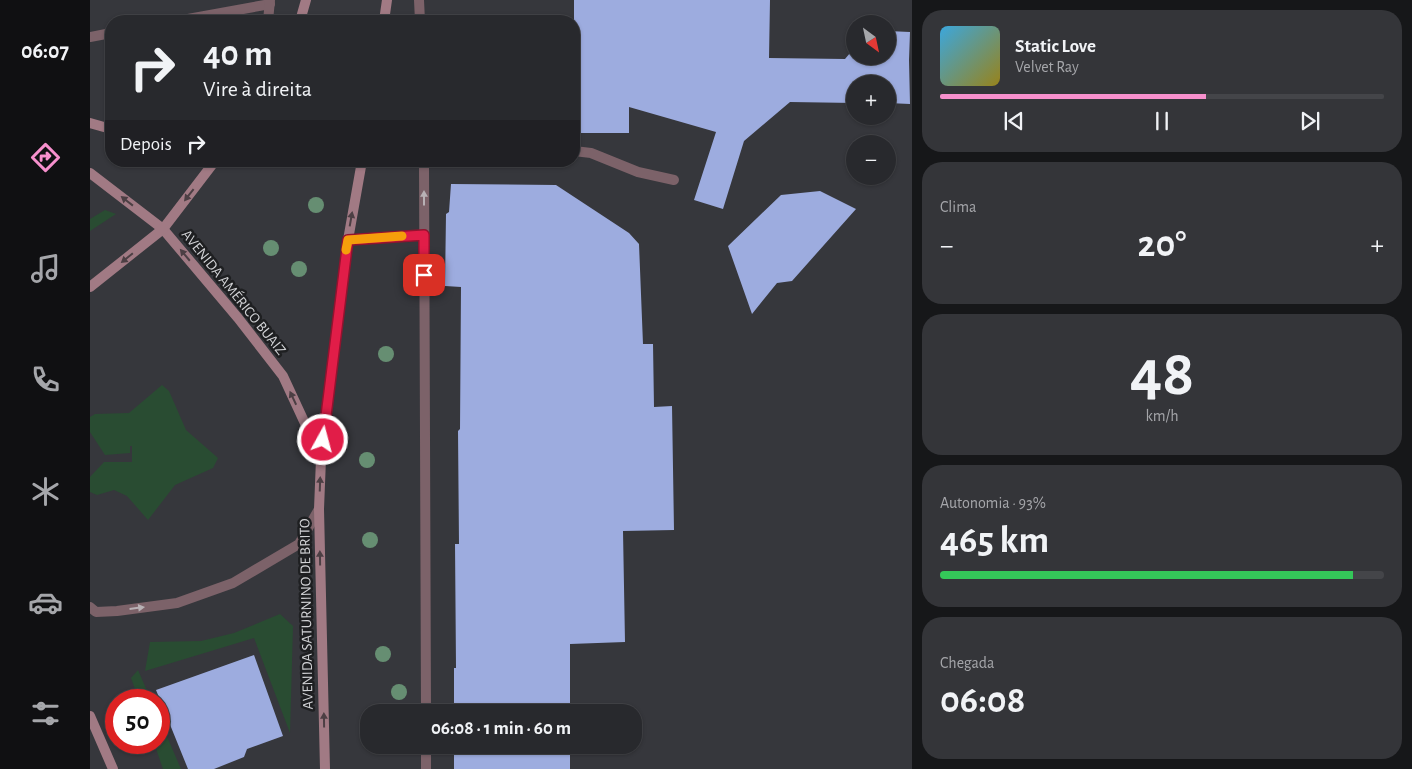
<!DOCTYPE html>
<html lang="pt">
<head>
<meta charset="utf-8">
<style>
  body { margin:0; font-family:"Alegreya Sans",sans-serif; background:#343539; color:#f1f3f6; height:100vh; display:flex; flex-direction:column; font-size:19px; white-space:nowrap }
  * { box-sizing:border-box; margin:0 }
  p { font-size:16px; color:#a5a6aa }
  .icon { flex:none; width:28px; height:28px; fill:none; stroke:currentColor; stroke-width:2; stroke-linecap:round; stroke-linejoin:round }
  .map { position:relative; flex:1; overflow:hidden }
  .drawer { display:flex; flex-direction:column; gap:10px; padding:10px; background:#161719; width:500px }
  .drawer>* { flex:none }
  .hud { position:absolute; left:15px; top:15px; width:475px; height:152px; border-radius:20px; box-shadow:0 1px 4px #0004,0 0 0 1px #444549; background:#28292d; color:#f1f3f6; overflow:hidden }
  .needle { width:32px; rotate:147deg }
  .fabs { position:absolute; left:756px; top:15px; display:grid; gap:10px }
  .fabs a { display:grid; place-items:center; width:50px; height:50px; border-radius:50%; background:#28292d; box-shadow:0 1px 4px #0004,0 0 0 1px #444549; font-size:25px }
  .speed { position:absolute; left:15px; top:689px; display:flex; gap:10px; font-size:25px; font-weight:700; text-align:center }
  .speed>* { display:grid; place-content:center; width:65px; height:65px; border-radius:50%; background:#28292d; box-shadow:0 1px 4px #0004,0 0 0 1px #444549; line-height:1 }
  .speed .limit { border:8px solid #d22; background:#fff; color:#111 }
  .pin { position:absolute; display:grid; place-items:center; width:42px; height:42px; color:#fff; margin:-21px; border-radius:10px; box-shadow:0 2px 8px #0006 }
  .me { position:absolute; width:55px; margin:-28px; rotate:7deg; stroke-linejoin:round; filter:drop-shadow(0 0 4px #0008) }
  .turn { display:flex; align-items:center; gap:18px; height:105px; padding:0 15px; font-size:22px }
  .turn .icon { width:65px; height:65px; stroke-width:2.5 }
  .turn b { display:block; font-size:35px; line-height:42px }
  .then { display:flex; align-items:center; height:48px; padding:0 15px; background:#0003; gap:10px; font-size:19px }
  .big { font-size:38px; font-weight:700; line-height:1.1 }
  .drawer .widget { flex:1; display:flex; flex-direction:column; justify-content:center; gap:8px; min-width:0; padding:0 18px; border-radius:20px; background:#343539 }
  .drawer .dial { align-items:center; gap:0 }
  .dial b { font-size:65px; line-height:1 }
  .song { display:flex; align-items:center; gap:15px }
  .cover { width:60px; height:60px; border-radius:8px; background:linear-gradient(135deg,hsl(200 70% 55%),hsl(50 70% 35%)) }
  .played { height:5px; border-radius:2px; background:linear-gradient(90deg,#f790cd 60%,#444549 60%) }
  .keys { display:flex; justify-content:space-around; direction:ltr }
  .heat { display:flex; justify-content:space-between; align-items:center; font-size:28px; direction:ltr }
  .charge { height:8px; border-radius:4px; background:linear-gradient(90deg,#34c759 93%,#444549 0) }
  .trip { position:absolute; left:270px; top:704px; width:282px; height:50px; border-radius:20px; background:#28292d; box-shadow:0 1px 4px #0004,0 0 0 1px #444549; font-weight:700; line-height:50px; text-align:center }
  main { display:flex; flex:1; min-height:0 }
  .dock { display:flex; flex-direction:column; width:90px; justify-content:space-around; align-items:center; background:#101012; color:#a5a6aa }
  .dock .icon { width:35px; height:35px }
  .dock .on { color:#f790cd }
  .dock b { font-size:22px; color:#f1f3f6 }
  .map>svg:first-child { display:block }
  .green { fill:#294c32 }
  .building { fill:#9dacdf }
  .lines { fill:none; stroke-linecap:round; stroke-linejoin:round }
  .lane { stroke:#7c6269; stroke-width:10 }
  .street { stroke:#7c6269; stroke-width:10 }
  .secondary { stroke:#a17a84; stroke-width:10 }
  .tree { fill:#668e72 }
  .oneway { fill:#4c3f44 }
  .oneway2 { fill:#b8b1b5 }
  .route-casing { stroke:#92132f; stroke-width:12 }
  .route { stroke:#e11d48; stroke-width:9 }
  .slow { stroke:#f59e0b; stroke-width:9 }
  .labels { text-anchor:middle; stroke-width:5; stroke-linejoin:round; paint-order:stroke }
  .street-label { font-size:15px; fill:#d2d3d6; stroke:#1e1f21 }
</style>
</head>
<body>
<main>
<nav class="dock">
<b>06:07</b>
<svg class="icon on" aria-label="directions" viewBox="0 0 24 24"><path d="M12 3l9 9-9 9-9-9zM9 14v-3h6M13 9l2 2-2 2"/></svg>
<svg class="icon" aria-label="music" viewBox="0 0 24 24"><path d="M9 18V5l10-2v13"/><circle cx="6" cy="18" r="3"/><circle cx="16" cy="16" r="3"/></svg>
<svg class="icon" aria-label="phone" viewBox="0 0 24 24"><path d="M5 4h4l2 5-3 2q2 4 5 5l2-3 5 2v4C11 20 4 13 5 4z"/></svg>
<svg class="icon" aria-label="climate" viewBox="0 0 24 24"><path d="M12 3v18M4 7l16 10M4 17L20 7"/></svg>
<svg class="icon" aria-label="car" viewBox="0 0 24 24"><path d="M5 17H2v-5l4-1 3-4h7l3 4 3 1v5h-3M9 17h6M6 11h13"/><circle cx="7" cy="17" r="2"/><circle cx="17" cy="17" r="2"/></svg>
<svg class="icon" aria-label="filters" viewBox="0 0 24 24"><path d="M4 7h16M4 17h16"/><circle cx="9" cy="7" r="2"/><circle cx="15" cy="17" r="2"/></svg>
</nav>
<div class="map">
<svg width="822" height="769" viewBox="0 0 822 769">
  <rect width="100%" height="100%" fill="#36373c"/>
  <g class="green">
    <polygon points="15,210 26,214 0,231 0,219"/>
    <polygon points="72,385 79,391 96,430 128,458 123,468 85,485 58,520 37,496 24,490 7,495 0,492 0,477 14,462 42,462 42,446 40,446 40,453 15,455 0,432 0,417 5,414 39,413"/>
    <polygon points="190,614 203,626 200,733 164,638 55,671 60,642 111,641 144,633"/>
    <polygon points="48,670 61,700 49,700 41,678"/>
    <polygon points="69,718 91,769 73,769 64,743 69,742"/>
  </g>
  <g class="building">
    <polygon points="484,0 680,0 679,58 755,59 765,47 765,56 798,56 798,31 820,32 819,60 820,104 798,103 798,84 765,84 765,103 700,102 654,141 633,209 604,200 626,132 539,107 539,133 484,133"/>
    <polygon points="361,184 466,185 539,233 549,244 553,344 563,344 564,407 582,406 584,530 533,531 535,642 480,644 480,712 364,712 364,668 366,668 365,544 369,544 368,431 370,429 371,287 355,286 356,214 359,212"/>
    <polygon points="730,191 766,209 702,281 687,283 662,314 638,246 691,195"/>
    <polygon points="164,655 193,736 157,749 154,757 124,769 98,769 66,690"/>
    <rect x="364" y="745" width="116" height="24"/>
  </g>
  <g class="lines">
    <g class="lane">
      <polyline points="87,21 180,4"/>
      <polyline points="0,37 21,33"/>
      <polyline points="484,151 501,153 548,172 584,180"/>
    </g>
    <g class="street">
      <polyline points="329,0 330,21"/>
      <polyline points="178,21 180,0"/>
      <polyline points="334,161 336,712"/>
      <polyline points="0,607 6,612 27,611 87,603 143,583 209,544 229,509"/>
      <polyline points="336,745 336,769"/>
    </g>
    <g class="secondary">
      <polyline points="210,21 216,0"/>
      <polyline points="294,21 297,0"/>
      <polyline points="0,123 21,129"/>
      <polyline points="0,173 73,229 148,318 193,376 231,458"/>
      <polyline points="258,240 334,235"/>
      <polyline points="0,287 73,229 125,161"/>
      <polyline points="0,716 23,769"/>
      <polyline points="235,769 229,509 231,459 258,240 272,161"/>
    </g>
  </g>
  <g class="tree">
    <circle cx="226" cy="205" r="8"/>
    <circle cx="181" cy="248" r="8"/>
    <circle cx="209" cy="269" r="8"/>
    <circle cx="296" cy="354" r="8"/>
    <circle cx="277" cy="460" r="8"/>
    <circle cx="280" cy="540" r="8"/>
    <circle cx="293" cy="654" r="8"/>
    <circle cx="309" cy="692" r="8"/>
  </g>
  <defs><path id="oneway-solid" d="M-6-.8H1V-3.2L6.5 0L1 3.2V.8H-6Z" transform="scale(1.25)"/></defs>
  <g class="oneway">
    <use href="#oneway-solid" transform="translate(99 195) rotate(128)"/>
    <use href="#oneway-solid" transform="translate(37 201) rotate(-142)"/>
    <use href="#oneway-solid" transform="translate(261 219) rotate(-80)"/>
    <use href="#oneway-solid" transform="translate(95 255) rotate(-130)"/>
    <use href="#oneway-solid" transform="translate(37 258) rotate(141)"/>
    <use href="#oneway-solid" transform="translate(203 398) rotate(-115)"/>
    <use href="#oneway-solid" transform="translate(230 484) rotate(-88)"/>
    <use href="#oneway-solid" transform="translate(230 558) rotate(-91)"/>
    <use href="#oneway-solid" transform="translate(234 720) rotate(-91)"/>
  </g>
  <g class="oneway2">
    <use href="#oneway-solid" transform="translate(334 198) rotate(-90)"/>
    <use href="#oneway-solid" transform="translate(47 608) rotate(-7)"/>
  </g>
  <g class="lines">
    <g class="route-casing">
      <polyline id="route" points="233,440 258,240 334,235 334,275"/>
    </g>
    <use href="#route" class="route"/>
    <polyline class="slow" points="256,250 258,240 312,236"/>
  </g>
  <g class="labels">
    <g class="street-label">
      <text transform="translate(144 292) rotate(51)" y="5">AVENIDA AMÉRICO BUAIZ</text>
      <text transform="translate(216 614) rotate(-91)" y="5">AVENIDA SATURNINO DE BRITO</text>
    </g>
  </g>
</svg>
<div class="fabs">
<a><svg class="needle" viewBox="-14 -14 28 28"><path d="M0-13l5 13h-10z" fill="#e53935"/><path d="M0 13l5-13h-10z" fill="#a5a6aa"/></svg></a>
<a>+</a>
<a>−</a>
</div>
<div class="speed"><div class="limit">50</div></div>
<div class="pin" style="left:334px;top:275px;background:#d93025"><svg class="icon" aria-label="arrive" viewBox="0 0 24 24"><path d="M6 21V4h12l-3 4 3 4H6"/></svg></div>
<svg class="me" style="left:233px;top:440px" viewBox="-20 -20 40 40"><circle r="17" fill="#e11d48" stroke="#fff" stroke-width="3"/><path d="M0-11L8 9 0 5-8 9z" fill="#fff"/></svg>
<div class="trip">06:08 · 1 min · 60 m</div>
<div class="hud">
<div class="turn"><svg class="icon" aria-label="right" viewBox="0 0 24 24"><path d="M7 20v-9h11M14 6l5 5-5 5"/></svg><div><b>40 m</b>Vire à direita</div></div>
<div class="then">Depois<svg class="icon" aria-label="right" viewBox="0 0 24 24"><path d="M7 20v-9h11M14 6l5 5-5 5"/></svg></div>
</div>
</div>
<section class="drawer">
<div class="widget">
<div class="song"><i class="cover"></i><div><b>Static Love</b><p>Velvet Ray</p></div></div>
<div class="played"></div>
<div class="keys"><svg class="icon" aria-label="previous" viewBox="0 0 24 24"><path d="M18 5L8 12l10 7zM5 5v14"/></svg><svg class="icon" aria-label="pause" viewBox="0 0 24 24"><path d="M8 5v14M16 5v14"/></svg><svg class="icon" aria-label="next" viewBox="0 0 24 24"><path d="M6 5l10 7-10 7zM19 5v14"/></svg></div>
</div>
<div class="widget"><p>Clima</p>
<div class="heat"><a>−</a><b class="big">20°</b><a>+</a></div>
</div>
<div class="widget dial"><b>48</b><p>km/h</p></div>
<div class="widget"><p>Autonomia · 93%</p><b class="big">465 km</b><div class="charge"></div></div>
<div class="widget"><p>Chegada</p><b class="big">06:08</b></div>
</section>
</main>
</body>
</html>
